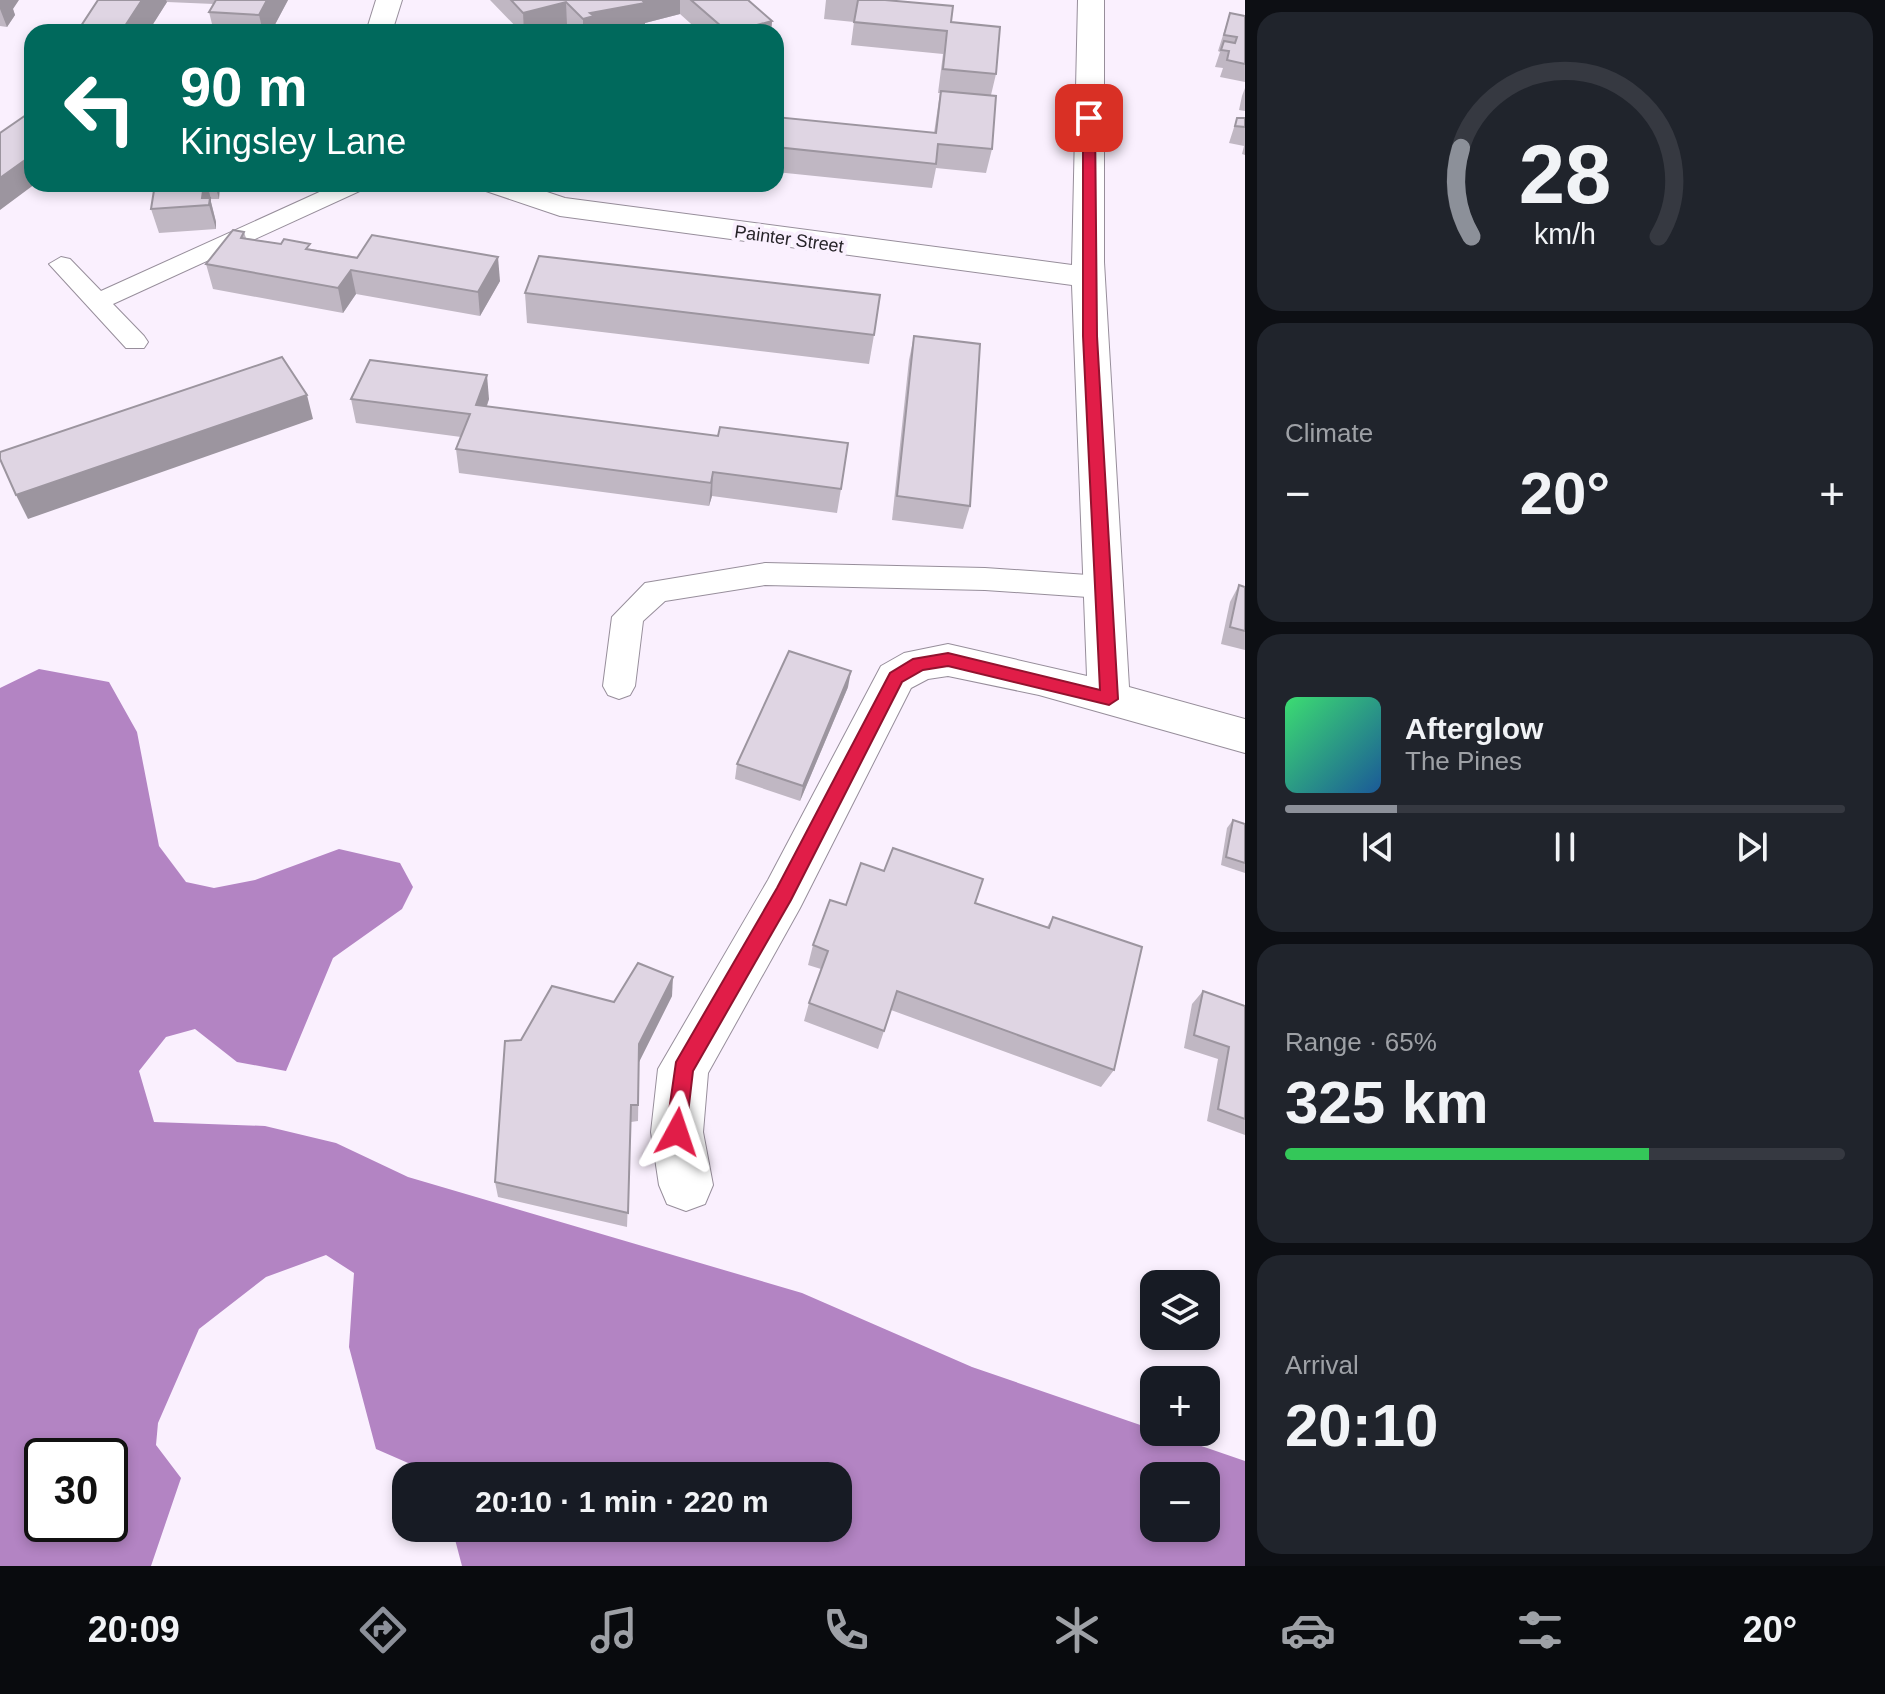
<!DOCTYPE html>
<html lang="en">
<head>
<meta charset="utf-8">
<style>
  body { margin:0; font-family:Arial,sans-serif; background:#20242c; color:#f1f3f6; height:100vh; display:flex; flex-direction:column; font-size:30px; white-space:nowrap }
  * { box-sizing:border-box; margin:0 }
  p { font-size:26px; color:#9ea1a6 }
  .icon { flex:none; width:44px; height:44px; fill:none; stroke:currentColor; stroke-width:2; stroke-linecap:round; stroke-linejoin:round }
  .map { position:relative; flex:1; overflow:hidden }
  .details { display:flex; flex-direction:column; gap:12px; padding:12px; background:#0d0f14; width:640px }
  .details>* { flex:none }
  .top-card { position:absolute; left:24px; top:24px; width:760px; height:168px; border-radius:24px; box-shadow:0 4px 12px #0003; background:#00695c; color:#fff; overflow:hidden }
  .buttons { position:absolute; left:1140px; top:1270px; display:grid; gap:16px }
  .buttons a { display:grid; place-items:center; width:80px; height:80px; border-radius:16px; background:#171b24; box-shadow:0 4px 12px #0003; font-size:40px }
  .speed { position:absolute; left:24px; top:1438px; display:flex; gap:16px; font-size:40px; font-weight:700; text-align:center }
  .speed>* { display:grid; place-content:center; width:104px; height:104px; border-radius:50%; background:#171b24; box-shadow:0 4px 12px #0003; line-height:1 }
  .speed .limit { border:4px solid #111; border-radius:12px; background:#fff; color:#111 }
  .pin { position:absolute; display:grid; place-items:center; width:68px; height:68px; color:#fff; margin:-34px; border-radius:16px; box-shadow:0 4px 12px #0006 }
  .me { position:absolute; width:88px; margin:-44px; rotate:5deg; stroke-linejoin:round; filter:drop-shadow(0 0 6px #0008) }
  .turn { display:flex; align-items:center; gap:28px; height:168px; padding:0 24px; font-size:36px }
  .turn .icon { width:104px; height:104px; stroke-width:2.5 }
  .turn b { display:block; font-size:56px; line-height:68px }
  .big { font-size:60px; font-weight:600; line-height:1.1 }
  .details .tile { flex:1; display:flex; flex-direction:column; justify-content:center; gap:12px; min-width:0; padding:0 28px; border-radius:24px; background:#20242c }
  .details .dial { align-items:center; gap:0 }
  .dial svg { height:208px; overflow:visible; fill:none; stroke:#363941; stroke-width:7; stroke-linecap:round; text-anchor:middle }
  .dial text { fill:#f1f3f6; stroke:none }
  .song { display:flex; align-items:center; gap:24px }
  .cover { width:96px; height:96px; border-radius:12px; background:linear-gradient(135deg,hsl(140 70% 55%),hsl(210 70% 35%)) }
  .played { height:8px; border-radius:4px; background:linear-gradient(90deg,#8c9099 20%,#363941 20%) }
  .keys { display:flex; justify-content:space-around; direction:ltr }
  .heat { display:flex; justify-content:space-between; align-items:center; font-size:44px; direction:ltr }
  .charge { height:12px; border-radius:6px; background:linear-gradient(90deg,#34c759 65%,#363941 0) }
  .trip { position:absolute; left:392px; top:1462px; width:460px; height:80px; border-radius:24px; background:#171b24; box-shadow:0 4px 12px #0003; font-weight:600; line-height:80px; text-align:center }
  .dock { display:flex; height:128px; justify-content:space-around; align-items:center; background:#090b0e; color:#9ea1a6 }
  .dock .icon { width:56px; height:56px }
  .dock .selected { color:#8c9099 }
  .dock b { font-size:36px; color:#f1f3f6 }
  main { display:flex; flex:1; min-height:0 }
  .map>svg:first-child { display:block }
  .water { fill:#b384c3; fill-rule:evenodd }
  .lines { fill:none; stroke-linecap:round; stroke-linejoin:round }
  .lane-casing { stroke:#978e9b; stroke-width:2 }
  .street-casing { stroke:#978e9b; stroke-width:2 }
  .lane { fill:#fff; fill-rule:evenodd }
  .street { fill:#fff; fill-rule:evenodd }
  .wall { fill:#c0b7c3 }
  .shaded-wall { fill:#9c959f }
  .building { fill:#dfd5e3; stroke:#9c959f; stroke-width:2 }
  .route { fill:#e11d48; stroke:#92132f; stroke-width:2 }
  .labels { text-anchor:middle; stroke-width:8; stroke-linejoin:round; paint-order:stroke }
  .far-street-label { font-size:18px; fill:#272429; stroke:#faf0fe }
</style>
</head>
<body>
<main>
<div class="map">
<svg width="1245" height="1566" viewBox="0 0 1245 1566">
  <rect width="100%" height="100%" fill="#faf0fe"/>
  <path class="water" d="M39,669L109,682L137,732L159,846L186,882L214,888L255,880L339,849L400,863L413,887L402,909L333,958L286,1071L237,1062L195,1029L166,1037L139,1071L154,1122L265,1126L336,1143L408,1177L802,1293L972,1367L1245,1461V1566H462L452,1528H838V1476H438L376,1449L349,1347L354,1273L326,1255L266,1277L199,1329L158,1423L156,1445L181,1478L151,1566H0V688ZM42,1456H110V1524H42ZM1154,1476H1206V1528H1154Z"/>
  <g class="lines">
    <g class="lane-casing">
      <g id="lane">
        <polygon points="337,184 368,184 364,189 113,304 144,336 148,342 144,348 126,348 49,264 61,257 70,259 101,291"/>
        <polygon points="765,563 985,568 1102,576 1113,579 1117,587 1113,595 1102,598 985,590 765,585 665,601 643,621 635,686 630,695 619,699 608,695 603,686 612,617 645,583"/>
      </g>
    </g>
    <g class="street-casing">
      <g id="street">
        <polygon points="376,0 402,0 392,32 366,32"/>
        <polygon points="1078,0 1104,0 1104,262 1129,687 1245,719 1245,753 1039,695 948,676 928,679 911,688 800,908 708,1073 703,1132 713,1185 705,1204 686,1211 667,1204 659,1185 651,1132 658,1069 768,880 881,666 904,653 948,644 1087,676 1072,285 560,216 483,190 479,184 523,184 565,198 1072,265"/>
      </g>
    </g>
    <use href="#lane" class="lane"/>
    <use href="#street" class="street"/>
  </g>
  <g class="wall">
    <polygon points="0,0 13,9 15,15 7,27 0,26"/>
    <polygon points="98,0 288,0 271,32 214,32 209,12 214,4 167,2 148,32 77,32"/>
    <polygon points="490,0 748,0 772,21 771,32 696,32 699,31 680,14 645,23 645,27 617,32 573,32 567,25 541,32 521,32"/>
    <polygon points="826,0 885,0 951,22 996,74 991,95 992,149 986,173 936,168 932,188 776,172 776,117 934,133 940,93 938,93 943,54 851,45 854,22 824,19"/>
    <polygon points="1230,13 1245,16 1245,82 1220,77 1223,68 1215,67 1220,52 1218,51"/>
    <polygon points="1245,88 1245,111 1239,110 1242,96"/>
    <polygon points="1237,118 1245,118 1245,155 1242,154 1244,146 1229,143"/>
    <polygon points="155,184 220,184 219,199 211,199 211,202 216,222 216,229 159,233 151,209"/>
    <polygon points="244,232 246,238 500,281 480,316 356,294 343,313 213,289 206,264"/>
    <polygon points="525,293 874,335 869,364 527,323"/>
    <polygon points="914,336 970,506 963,529 892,520 909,360"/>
    <polygon points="351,399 489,399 487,406 841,489 837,513 712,496 709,506 459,473 456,449 461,437 356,423"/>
    <polygon points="1239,585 1245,587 1245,650 1221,644 1230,602"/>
    <polygon points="848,687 800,801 735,779 737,764"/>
    <polygon points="1233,820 1245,824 1245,873 1221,865 1227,828"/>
    <polygon points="975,903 1047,927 1053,917 1114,1070 1101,1087 891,1010 878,1049 804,1021 809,1003 821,969 808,965 813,945 846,905"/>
    <polygon points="1203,991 1245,1006 1245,1135 1207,1121 1218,1059 1184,1048 1192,1004"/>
    <polygon points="672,996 639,1062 638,1121 631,1122 627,1227 498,1197 495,1182 521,1040 614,1002"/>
  </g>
  <g class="shaded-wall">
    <polygon points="0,0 19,0 13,9 15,15 7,27 0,9"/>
    <polygon points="142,0 166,0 167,2 148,32 121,32"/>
    <polygon points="267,0 288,0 271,32 263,32 259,15"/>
    <polygon points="642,0 680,0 680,14 645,23 645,27 617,32 583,32 583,19 590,13"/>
    <polygon points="566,2 567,25 541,32 524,32 523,13"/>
    <polygon points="772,21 771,32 731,32"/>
    <polygon points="32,155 32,184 35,184 0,210 0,178"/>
    <polygon points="204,184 207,184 211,199 211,202 216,222 216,229 209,205 202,198"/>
    <polygon points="215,184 220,184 219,199"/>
    <polygon points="498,257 500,281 480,316 478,292"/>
    <polygon points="351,270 356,294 343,313 338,288"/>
    <polygon points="487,375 489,399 478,429 476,405"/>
    <polygon points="307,395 313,419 28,519 16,495"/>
    <polygon points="713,472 712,496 709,506 711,483"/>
    <polygon points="851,671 848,687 800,801 803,786"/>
    <polygon points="673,977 672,996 639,1062 639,1044"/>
  </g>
  <g class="building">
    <polygon points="98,0 142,0 121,32 77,32"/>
    <polygon points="216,0 267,0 259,15 209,12"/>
    <polygon points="511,0 642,0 645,3 590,13 594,16 583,19 566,2 523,13"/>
    <polygon points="691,0 748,0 772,21 731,32 696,32 722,27"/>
    <polygon points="858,0 885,0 953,6 951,22 1000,27 996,74 943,69 947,31 854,22"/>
    <polygon points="1230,13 1245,16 1245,64 1227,60 1229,51 1221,50 1224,41 1235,43 1237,37 1224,35"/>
    <polygon points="941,91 996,96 992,149 938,144 936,164 776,147 776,117 936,133"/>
    <polygon points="26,115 32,116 32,155 0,178 0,133"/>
    <polygon points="1237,118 1245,118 1245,127 1235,126"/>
    <polygon points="155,184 204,184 202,198 210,198 209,205 151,209"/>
    <polygon points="233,230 244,232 241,238 281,244 284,239 310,244 306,249 357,258 372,235 498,257 478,292 351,270 338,288 206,264"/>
    <polygon points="539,256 880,295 874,335 525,293"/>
    <polygon points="914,336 980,344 970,506 897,496"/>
    <polygon points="282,357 307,395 16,495 0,459 0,452"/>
    <polygon points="370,360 487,375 476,405 718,436 720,427 848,443 841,489 713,472 711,483 456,449 470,414 351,399"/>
    <polygon points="1239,585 1245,587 1245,631 1230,627"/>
    <polygon points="789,651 851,671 803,786 737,764"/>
    <polygon points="1233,820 1245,824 1245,863 1226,857"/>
    <polygon points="893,848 983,879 975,903 1049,928 1053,917 1142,947 1114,1070 897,991 884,1031 809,1003 828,951 813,945 830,900 846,905 861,863 884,871"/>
    <polygon points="638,963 673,977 639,1044 638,1105 631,1105 628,1213 495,1182 505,1041 521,1040 552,986 614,1002"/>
    <polygon points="1203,991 1245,1006 1245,1119 1218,1109 1229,1047 1194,1035"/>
  </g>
  <polygon class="route" points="1089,115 1095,118 1097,336 1118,699 1109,705 948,666 923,670 902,682 791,900 693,1071 685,1139 677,1142 670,1139 666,1132 676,1062 777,888 890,673 913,659 948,653 1100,690 1083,336 1083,118"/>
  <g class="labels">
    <g class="far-street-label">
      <text transform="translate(789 239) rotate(8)" y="6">Painter Street</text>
    </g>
  </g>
</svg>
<div class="buttons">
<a><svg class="icon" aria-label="layers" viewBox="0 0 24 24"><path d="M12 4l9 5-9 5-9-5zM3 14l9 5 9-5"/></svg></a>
<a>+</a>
<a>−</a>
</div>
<div class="speed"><div class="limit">30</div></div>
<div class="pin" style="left:1089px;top:118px;background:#d93025"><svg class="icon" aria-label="arrive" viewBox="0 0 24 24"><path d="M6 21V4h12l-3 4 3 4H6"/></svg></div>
<svg class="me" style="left:677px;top:1132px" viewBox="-20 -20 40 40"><path d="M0-17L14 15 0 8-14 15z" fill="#e11d48" stroke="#fff" stroke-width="4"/></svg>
<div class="trip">20:10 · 1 min · 220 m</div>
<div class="top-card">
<div class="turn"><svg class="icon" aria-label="left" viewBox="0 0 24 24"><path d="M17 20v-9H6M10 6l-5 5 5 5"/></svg><div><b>90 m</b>Kingsley Lane</div></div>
</div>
</div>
<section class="details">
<div class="tile dial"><svg viewBox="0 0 100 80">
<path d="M14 69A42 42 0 1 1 86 69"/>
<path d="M14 69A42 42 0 0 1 10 35" stroke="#8c9099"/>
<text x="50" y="56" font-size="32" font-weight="700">28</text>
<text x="50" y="72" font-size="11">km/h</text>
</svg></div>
<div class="tile"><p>Climate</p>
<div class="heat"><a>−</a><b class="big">20°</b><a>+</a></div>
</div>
<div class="tile">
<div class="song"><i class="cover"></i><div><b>Afterglow</b><p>The Pines</p></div></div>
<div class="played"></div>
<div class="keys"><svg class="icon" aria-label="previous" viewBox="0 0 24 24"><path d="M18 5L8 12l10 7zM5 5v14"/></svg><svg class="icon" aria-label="pause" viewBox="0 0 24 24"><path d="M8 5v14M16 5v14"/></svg><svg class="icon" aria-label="next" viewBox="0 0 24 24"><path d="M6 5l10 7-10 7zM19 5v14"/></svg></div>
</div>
<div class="tile"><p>Range · 65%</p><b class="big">325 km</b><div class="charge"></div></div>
<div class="tile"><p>Arrival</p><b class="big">20:10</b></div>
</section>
</main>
<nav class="dock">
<b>20:09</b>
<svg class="icon selected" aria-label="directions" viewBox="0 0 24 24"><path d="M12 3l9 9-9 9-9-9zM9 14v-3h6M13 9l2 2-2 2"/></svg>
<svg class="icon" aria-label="music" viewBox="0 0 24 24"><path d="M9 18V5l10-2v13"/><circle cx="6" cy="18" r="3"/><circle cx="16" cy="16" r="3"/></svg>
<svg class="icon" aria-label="phone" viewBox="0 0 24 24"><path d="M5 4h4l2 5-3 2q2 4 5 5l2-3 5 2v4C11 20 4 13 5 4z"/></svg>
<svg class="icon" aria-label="climate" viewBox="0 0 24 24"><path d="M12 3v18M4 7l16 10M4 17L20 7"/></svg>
<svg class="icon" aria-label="car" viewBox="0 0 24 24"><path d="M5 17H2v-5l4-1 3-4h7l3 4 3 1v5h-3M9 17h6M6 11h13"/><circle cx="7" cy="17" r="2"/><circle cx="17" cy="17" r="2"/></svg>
<svg class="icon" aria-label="filters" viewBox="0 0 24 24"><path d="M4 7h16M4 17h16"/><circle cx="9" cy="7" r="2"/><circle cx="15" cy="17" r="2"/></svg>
<b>20°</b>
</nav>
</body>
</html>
